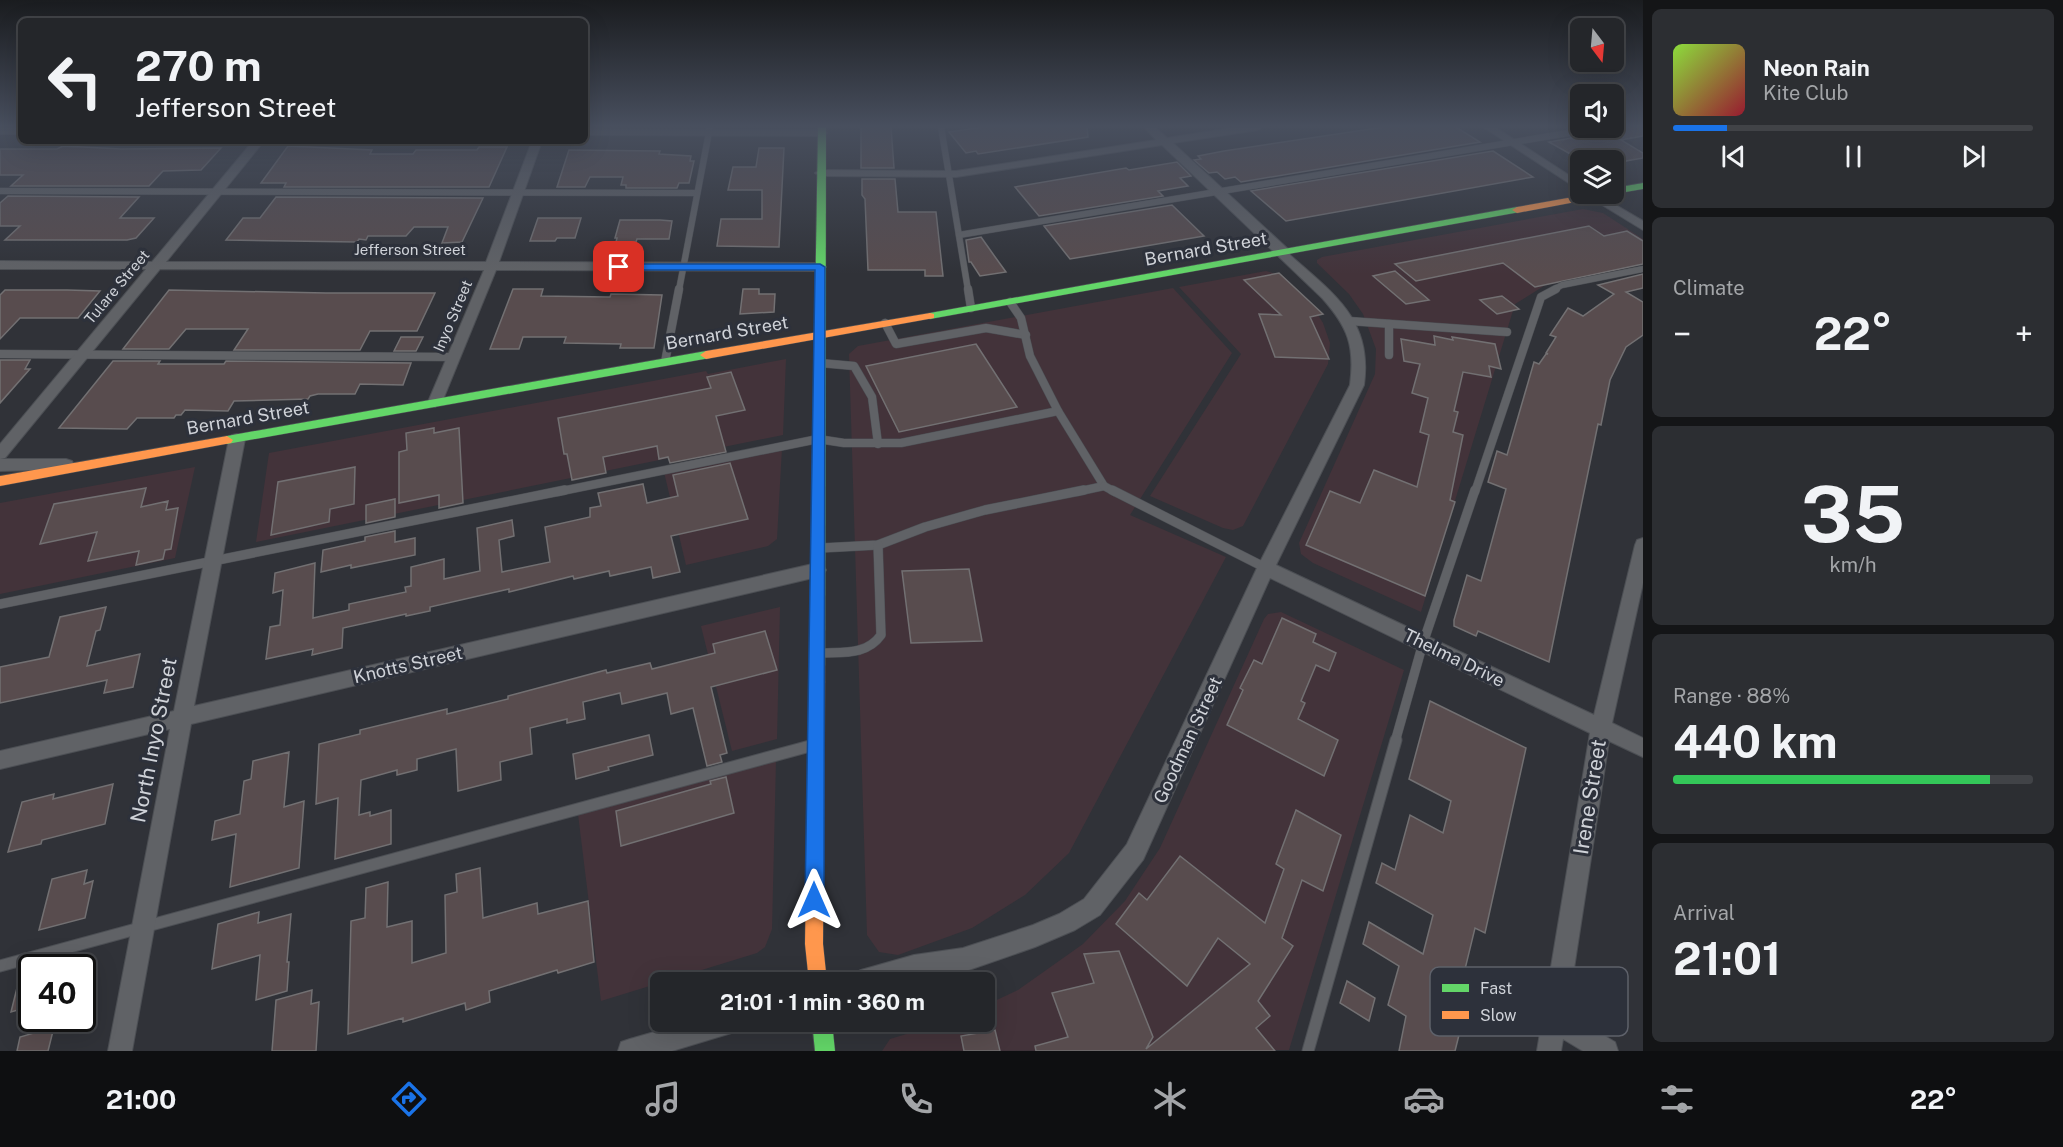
<!DOCTYPE html>
<html lang="en">
<head>
<meta charset="utf-8">
<style>
  body { margin:0; font-family:"Public Sans",sans-serif; background:#2c2e32; color:#f1f3f6; height:100vh; display:flex; flex-direction:column; font-size:22px; white-space:nowrap }
  * { box-sizing:border-box; margin:0 }
  p { font-size:20px; color:#a3a5a8 }
  .icon { flex:none; width:33px; height:33px; fill:none; stroke:currentColor; stroke-width:2; stroke-linecap:round; stroke-linejoin:round }
  .map { position:relative; flex:1; overflow:hidden }
  .sheet { display:flex; flex-direction:column; gap:9px; padding:9px; background:#141517; width:420px }
  .sheet>* { flex:none }
  .guide { position:absolute; left:18px; top:18px; width:570px; height:126px; border-radius:9px; box-shadow:0 6px 24px #0002,0 0 0 2px #414347; background:#24262a; color:#f1f3f6; overflow:hidden }
  .needle { width:39px; rotate:164deg }
  .fabs { position:absolute; left:1570px; top:18px; display:grid; gap:12px }
  .fabs a { display:grid; place-items:center; width:54px; height:54px; border-radius:9px; background:#24262a; box-shadow:0 6px 24px #0002,0 0 0 2px #414347; font-size:30px }
  .speed { position:absolute; left:18px; top:954px; display:flex; gap:12px; font-size:30px; font-weight:700; text-align:center }
  .speed>* { display:grid; place-content:center; width:78px; height:78px; border-radius:50%; background:#24262a; box-shadow:0 6px 24px #0002,0 0 0 2px #414347; line-height:1 }
  .speed .limit { border:3px solid #111; border-radius:9px; background:#fff; color:#111 }
  .pin { position:absolute; display:grid; place-items:center; width:51px; height:51px; color:#fff; margin:-26px; border-radius:12px; box-shadow:0 3px 9px #0006 }
  .me { position:absolute; width:66px; margin:-33px; rotate:0deg; stroke-linejoin:round; filter:drop-shadow(0 0 4px #0008) }
  .turn { display:flex; align-items:center; gap:21px; height:126px; padding:0 18px; font-size:27px }
  .turn .icon { width:78px; height:78px; stroke-width:2.5 }
  .turn b { display:block; font-size:42px; line-height:51px }
  .big { font-size:45px; font-weight:700; line-height:1.1 }
  .sheet .card { flex:1; display:flex; flex-direction:column; justify-content:center; gap:9px; min-width:0; padding:0 21px; border-radius:9px; background:#2c2e32 }
  .sheet .dial { align-items:center; gap:0 }
  .dial b { font-size:78px; line-height:1 }
  .song { display:flex; align-items:center; gap:18px }
  .cover { width:72px; height:72px; border-radius:9px; background:linear-gradient(135deg,hsl(90 70% 55%),hsl(350 70% 35%)) }
  .played { height:6px; border-radius:3px; background:linear-gradient(90deg,#1a73e8 15%,#414347 15%) }
  .keys { display:flex; justify-content:space-around; direction:ltr }
  .heat { display:flex; justify-content:space-between; align-items:center; font-size:33px; direction:ltr }
  .charge { height:9px; border-radius:4px; background:linear-gradient(90deg,#34c759 88%,#414347 0) }
  .trip { position:absolute; left:650px; top:972px; width:345px; height:60px; border-radius:9px; background:#24262a; box-shadow:0 6px 24px #0002,0 0 0 2px #414347; font-weight:700; line-height:60px; text-align:center }
  .menu { display:flex; height:96px; justify-content:space-around; align-items:center; background:#0e0f11; color:#a3a5a8 }
  .menu .icon { width:42px; height:42px }
  .menu .selected { color:#1a73e8 }
  .menu b { font-size:27px; color:#f1f3f6 }
  main { display:flex; flex:1; min-height:0 }
  .map>svg:first-child { display:block }
  .commercial { fill:#43333a }
  .building { fill:#584c4e; stroke:#727072; stroke-width:1.5 }
  .lines { fill:none; stroke-linecap:round; stroke-linejoin:round }
  .lane-far3-casing { stroke:#4c4f54; stroke-width:7 }
  .lane-far2-casing { stroke:#4c4f54; stroke-width:9 }
  .lane-far1-casing { stroke:#4c4f54; stroke-width:10 }
  .lane-casing { stroke:#4c4f54; stroke-width:13 }
  .street-casing { stroke:#4c4f54; stroke-width:2 }
  .fast-casing { stroke:#4c4f54; stroke-width:1 }
  .slow-casing { stroke:#4c4f54; stroke-width:1 }
  .lane-far3 { stroke:#606266; stroke-width:6 }
  .lane-far2 { stroke:#606266; stroke-width:8 }
  .lane-far1 { stroke:#606266; stroke-width:9 }
  .lane { stroke:#606266; stroke-width:11 }
  .street { fill:#606266; fill-rule:evenodd }
  .fast { fill:#63d668; fill-rule:evenodd }
  .slow { fill:#ff974d; fill-rule:evenodd }
  .route { fill:#1a73e8; stroke:#114b97; stroke-width:1.5 }
  .labels { text-anchor:middle; stroke-width:6; stroke-linejoin:round; paint-order:stroke }
  .far-street-label { font-size:15px; fill:#cfd2d8; stroke:#2d313b }
  .street-label { font-size:18px; fill:#cfd2d8; stroke:#2d313b }
  .near-street-label { font-size:21px; fill:#cfd2d8; stroke:#2d313b }
  .key { fill:#2d313b; stroke:#5e616a; stroke-width:1.5 }
  .key-label { font-size:16px; fill:#cfd2d8 }
</style>
</head>
<body>
<main>
<div class="map">
<svg width="1643" height="1051" viewBox="0 0 1643 1051">
  <rect width="100%" height="100%" fill="#303238"/>
  <g class="commercial">
    <polygon points="1583,209 1603,213 1643,239 1643,262 1555,279 1515,304 1421,612 1313,563 1301,554 1299,543 1375,374 1376,349 1363,314 1349,294 1317,263 1317,260 1322,257"/>
    <polygon points="1266,271 1283,276 1310,302 1323,323 1330,343 1328,364 1243,526 1233,530 1223,528 1150,496 1241,354 1179,287"/>
    <polygon points="1173,288 1232,353 1130,515 1226,557 1069,853 1025,895 972,928 898,955 879,952 867,935 849,354 858,346"/>
    <polygon points="786,359 783,435 256,542 269,453 706,371 708,374"/>
    <polygon points="782,448 777,539 768,546 686,565 664,472"/>
    <polygon points="195,467 175,558 0,594 0,503"/>
    <polygon points="780,607 777,739 732,751 701,626"/>
    <polygon points="1281,612 1404,670 1289,1050 882,1051 890,1039 946,1022 984,1022 984,1006 1018,990 1083,944 1125,901 1160,848 1264,619 1268,614"/>
    <polygon points="776,760 772,929 765,947 757,953 601,1001 578,814"/>
  </g>
  <g class="building">
    <polygon points="861,127 891,127 894,168 861,168"/>
    <polygon points="984,127 1087,127 1088,137 978,154 976,151 966,153 949,132"/>
    <polygon points="1384,127 1456,127 1480,142 1241,182 1235,177 1225,179 1217,172 1209,173 1194,160 1201,159 1198,156 1224,151"/>
    <polygon points="1614,127 1643,127 1643,136 1621,140 1643,153 1643,158 1614,163 1614,160 1581,160 1549,142 1599,133 1603,128"/>
    <polygon points="63,146 121,149 221,148 201,170 163,171 149,186 11,186 23,175 0,175 0,149 57,149"/>
    <polygon points="288,146 372,150 370,154 413,154 416,150 477,150 479,147 507,147 489,187 284,187 286,183 261,183"/>
    <polygon points="759,148 784,148 779,247 717,246 721,219 762,219 762,190 728,190 733,167 756,167"/>
    <polygon points="569,150 660,151 659,154 691,156 690,161 694,161 689,183 679,183 677,188 626,188 626,185 621,185 623,177 590,177 585,187 557,187"/>
    <polygon points="1493,151 1533,177 1286,221 1251,191"/>
    <polygon points="1177,162 1191,176 1180,178 1188,186 1158,191 1163,196 1039,216 1015,187 1126,168 1129,170"/>
    <polygon points="862,179 895,179 898,212 936,212 943,276 925,276 925,270 868,270 865,199 862,195"/>
    <polygon points="8,196 139,197 120,218 154,218 136,238 127,240 5,240 20,226 0,226 0,203"/>
    <polygon points="276,197 483,198 462,242 442,243 448,227 414,227 406,236 368,236 366,240 359,239 357,242 226,240 243,218 260,218"/>
    <polygon points="1172,205 1204,236 1070,259 1044,226"/>
    <polygon points="538,218 581,218 575,238 557,238 555,241 530,241"/>
    <polygon points="620,220 660,220 672,221 669,239 637,239 636,242 616,242 617,238 615,238"/>
    <polygon points="1589,226 1604,236 1627,231 1643,241 1643,264 1535,287 1503,263 1416,281 1395,264"/>
    <polygon points="981,237 993,254 1006,272 980,276 971,262 969,262 966,240"/>
    <polygon points="1395,271 1429,300 1406,304 1373,276"/>
    <polygon points="1279,273 1323,314 1310,317 1329,359 1275,357 1259,314 1281,315 1244,280"/>
    <polygon points="1643,274 1643,288 1626,292 1643,302 1643,335 1626,347 1610,380 1601,425 1598,424 1549,662 1478,631 1476,636 1454,626 1454,620 1467,575 1481,581 1506,489 1488,482 1497,451 1507,455 1534,362 1539,364 1546,354 1548,354 1546,353 1556,337 1550,335 1568,308 1583,316 1614,294 1598,285"/>
    <polygon points="513,289 543,289 541,296 610,297 611,294 662,295 654,348 620,348 621,344 564,343 566,337 523,337 519,349 490,349"/>
    <polygon points="743,289 759,289 759,294 775,294 774,312 740,314"/>
    <polygon points="5,290 67,290 100,291 78,318 20,318 0,339 0,295"/>
    <polygon points="169,290 326,293 435,293 417,331 370,331 360,350 234,350 248,329 186,329 169,349 123,349"/>
    <polygon points="1502,296 1519,309 1497,314 1480,300"/>
    <polygon points="1434,336 1453,340 1452,337 1495,344 1501,369 1489,366 1491,377 1463,372 1454,411 1458,412 1453,432 1463,435 1450,500 1455,502 1425,596 1306,545 1330,491 1360,503 1374,470 1417,487 1429,435 1420,432 1428,398 1412,393 1420,364 1404,361 1401,339 1435,345"/>
    <polygon points="401,337 423,337 416,351 394,351"/>
    <polygon points="976,344 1017,407 899,432 866,366"/>
    <polygon points="0,360 30,360 25,369 30,369 0,403"/>
    <polygon points="113,361 160,361 158,364 224,364 226,361 411,363 403,385 360,384 355,394 318,394 310,396 308,399 234,401 228,411 185,410 181,415 176,415 174,418 137,418 127,429 59,428"/>
    <polygon points="731,372 745,410 716,416 726,452 670,463 668,457 659,459 657,446 603,457 606,473 572,480 567,454 564,454 558,418 711,388 707,377"/>
    <polygon points="434,428 434,433 459,428 463,503 439,508 439,495 399,503 399,452 407,450 406,433"/>
    <polygon points="730,463 748,519 671,536 680,572 653,578 651,567 610,576 609,571 574,579 573,576 509,592 509,589 430,607 430,611 406,616 406,614 343,628 342,648 312,655 313,649 266,659 270,627 280,625 283,590 273,593 275,573 315,563 313,618 349,610 349,604 406,592 405,587 411,586 411,567 444,559 444,579 480,571 477,528 512,520 514,536 499,540 502,572 550,562 545,527 590,517 590,508 601,506 598,493 643,484 647,503 678,496 673,475"/>
    <polygon points="355,467 354,504 330,509 329,522 271,535 278,482"/>
    <polygon points="146,488 141,507 168,501 166,510 178,508 171,549 165,550 163,559 136,565 139,551 88,561 97,532 40,544 54,504"/>
    <polygon points="395,499 395,517 366,523 366,505"/>
    <polygon points="395,531 395,542 415,538 415,555 351,568 351,565 321,572 323,550 365,541 365,537"/>
    <polygon points="969,569 982,641 911,643 902,571"/>
    <polygon points="106,607 100,630 96,631 87,666 140,654 133,687 104,693 107,680 0,703 0,667 49,657 60,617"/>
    <polygon points="1282,618 1316,634 1313,642 1336,653 1329,671 1316,665 1301,701 1305,703 1298,719 1338,740 1324,776 1227,725 1243,690 1240,688 1254,660 1262,664"/>
    <polygon points="765,631 777,670 711,687 727,753 720,755 722,762 707,766 693,708 671,714 667,693 622,704 620,693 583,702 585,719 567,723 567,719 530,728 532,754 500,762 501,780 458,791 456,749 417,759 417,770 397,775 397,770 361,780 359,815 370,812 370,816 391,810 391,844 335,859 338,798 316,804 319,744 360,734 360,730 447,709 447,714 508,699 508,696 606,670 607,673 650,663 652,669 715,653 713,644"/>
    <polygon points="1430,701 1526,748 1485,933 1475,928 1465,969 1476,975 1472,992 1462,986 1453,1027 1460,1031 1455,1051 1399,1051 1406,1016 1388,1005 1399,966 1363,944 1369,922 1423,954 1433,915 1376,883 1382,863 1395,870 1410,815 1443,833 1451,801 1409,779"/>
    <polygon points="649,735 653,755 608,767 609,770 576,779 573,754"/>
    <polygon points="289,752 284,807 304,801 299,868 230,887 236,834 212,840 215,821 240,814 244,781 251,779 253,761"/>
    <polygon points="726,777 734,813 621,846 616,811 711,784 710,781"/>
    <polygon points="113,784 105,824 42,840 41,844 8,852 22,802 54,794 53,799"/>
    <polygon points="1296,810 1341,835 1323,891 1302,880 1282,938 1293,946 1258,1001 1270,1016 1256,1028 1275,1051 1036,1051 1035,1046 1068,1037 1052,993 1094,983 1084,954 1119,951 1153,1037 1146,1049 1250,964 1218,938 1187,986 1116,924 1139,893 1147,900 1180,856 1265,923 1284,869 1276,864"/>
    <polygon points="480,868 483,918 537,903 538,914 588,901 594,962 558,973 557,970 489,991 490,1002 466,1010 465,1003 403,1022 403,1018 348,1034 351,921 365,918 366,888 388,882 387,927 412,921 412,963 446,953 445,895 457,892 456,874"/>
    <polygon points="87,870 84,884 93,881 85,918 39,930 52,879"/>
    <polygon points="259,912 258,923 291,914 287,962 289,962 287,991 256,1000 260,955 212,969 218,924"/>
    <polygon points="32,966 32,1006 11,1012 22,968"/>
    <polygon points="1347,981 1375,998 1369,1021 1340,1003"/>
    <polygon points="312,990 311,1004 319,1002 316,1051 272,1051 276,1000"/>
    <polygon points="54,1027 48,1051 17,1051 20,1037"/>
    <polygon points="995,1030 1000,1051 964,1051 961,1036"/>
  </g>
  <g class="lines">
    <g class="lane-far3-casing">
      <g id="lane-far3">
        <polyline points="941,127 968,290"/>
        <polyline points="0,191 697,193"/>
        <polyline points="959,235 1598,128"/>
        <polyline points="679,290 710,127"/>
        <polyline points="1553,290 1562,285 1643,269"/>
      </g>
    </g>
    <g class="lane-far2-casing">
      <g id="lane-far2">
        <polyline points="968,289 971,308"/>
        <polyline points="1349,321 1507,332"/>
        <polyline points="885,323 896,344 986,328 1026,335"/>
        <polyline points="1389,324 1389,355"/>
        <polyline points="0,354 454,357"/>
        <polyline points="665,362 679,289"/>
        <polyline points="820,363 854,366 872,397 878,444"/>
        <polyline points="1058,411 1104,486 1076,492"/>
        <polyline points="1104,486 1115,492"/>
        <polyline points="557,492 818,439 844,443 901,443 1058,411 1030,356 1021,318 1010,302"/>
        <polyline points="1475,492 1541,297 1556,289"/>
      </g>
    </g>
    <g class="lane-far1-casing">
      <g id="lane-far1">
        <polyline points="1112,490 1266,568"/>
        <polyline points="821,548 878,545 925,527 985,510 1084,490"/>
        <polyline points="0,604 565,490"/>
        <path d="M822,653C844,652 867,655 881,635L878,545"/>
        <polyline points="1395,742 1423,643 1475,490"/>
      </g>
    </g>
    <g class="lane-casing">
      <g id="lane">
        <polyline points="0,966 810,746"/>
        <polyline points="1308,1051 1396,740"/>
      </g>
    </g>
    <g class="street-casing">
      <g id="street">
        <path d="M1144,127H1155L1167,138L1237,127H1263L1258,130L1173,143L1289,250L1290,255C1334,294 1373,320 1364,385L1276,565L1594,715L1635,545L1637,540L1643,538V583L1612,723L1643,738V757L1609,741L1567,1014L1615,1042L1618,1051H1583L1563,1039L1561,1051H1537L1590,733L1270,578L1143,860L1100,915L1075,930L1035,947L963,972L901,982H849L853,974L861,970L914,955L963,948L1033,925L1059,914L1084,899L1127,844L1257,568L1350,385C1355,346 1348,327 1322,298L1162,145L956,177L821,176L815,173L821,170L956,171L1156,140Z"/>
        <polygon points="1483,127 1495,127 1581,183 1581,191"/>
        <rect x="0" y="128" width="21" height="6"/>
        <polygon points="585,129 822,130 827,133 822,136 585,135"/>
        <polygon points="253,141 264,141 166,262 486,262 532,141 542,141 499,262 820,263 826,267 820,271 496,270 442,402 435,407 428,402 484,270 160,269 5,458 0,459 66,459 72,461 74,465 72,469 0,471 0,444 146,269 0,269 0,261 152,262"/>
        <polygon points="1584,194 1597,194 1643,221 1643,230"/>
        <polygon points="237,434 242,435 245,439 194,706 817,563 823,565 826,570 823,575 817,577 191,724 132,1051 108,1051 170,729 0,769 0,751 174,711 229,439 232,435"/>
        <polygon points="689,1022 741,1022 738,1031 672,1051 618,1051 621,1042 630,1039"/>
      </g>
    </g>
    <g class="fast-casing">
      <g id="fast">
        <polygon points="818,127 826,127 825,682 822,687 817,689 812,687 809,682"/>
        <polygon points="1643,183 1643,189 1614,194 1613,194 1614,188"/>
        <polygon points="1517,207 1522,210 1520,212 930,319 925,316 930,313"/>
        <polygon points="706,351 712,355 710,358 227,444 221,440 227,436"/>
        <polygon points="812,1022 832,1022 835,1051 815,1051"/>
      </g>
    </g>
    <g class="slow-casing">
      <g id="slow">
        <polygon points="1590,194 1607,194 1602,197 1517,213 1512,210 1517,207"/>
        <polygon points="930,313 934,314 934,318 706,359 700,355 706,351"/>
        <polygon points="227,436 233,440 231,443 0,486 0,476"/>
        <polygon points="817,675 822,677 825,682 823,944 827,982 809,982 805,944 809,682 812,677"/>
      </g>
    </g>
    <use href="#lane-far3" class="lane-far3"/>
    <use href="#lane-far2" class="lane-far2"/>
    <use href="#lane-far1" class="lane-far1"/>
    <use href="#lane" class="lane"/>
    <use href="#street" class="street"/>
    <use href="#fast" class="fast"/>
    <use href="#slow" class="slow"/>
  </g>
  <linearGradient id="sky" x2="0" y2="1"><stop stop-color="#1a1c1f"/><stop offset="0.46" stop-color="#484f5e"/><stop offset="1" stop-color="#484f5e" stop-opacity="0"/></linearGradient>
  <rect width="1643" height="274" fill="url(#sky)"/>
  <polygon class="route" points="820,264 825,267 824,900 821,907 814,909 808,907 805,900 815,270 619,270 614,267 619,264"/>
  <g class="labels">
    <g class="far-street-label">
      <text x="410" y="255">Jefferson Street</text>
      <text transform="translate(117 287) rotate(-50)" y="5">Tulare Street</text>
      <text transform="translate(453 316) rotate(-67)" y="5">Inyo Street</text>
    </g>
    <g class="street-label">
      <text transform="translate(1206 249) rotate(-10)" y="6">Bernard Street</text>
      <text transform="translate(727 333) rotate(-10)" y="6">Bernard Street</text>
      <text transform="translate(248 418) rotate(-10)" y="6">Bernard Street</text>
      <text transform="translate(1454 658) rotate(26)" y="6">Thelma Drive</text>
      <text transform="translate(408 665) rotate(-13)" y="6">Knotts Street</text>
      <text transform="translate(1188 740) rotate(-65)" y="6">Goodman Street</text>
    </g>
    <g class="near-street-label">
      <text transform="translate(154 740) rotate(-79)" y="7">North Inyo Street</text>
      <text transform="translate(1590 797) rotate(-81)" y="7">Irene Street</text>
    </g>
  </g>
  <rect x="1430" y="967" width="198" height="69" rx="9" class="key"/>
  <rect x="1442" y="984" width="27" height="8" fill="#63d668"/>
  <rect x="1442" y="1011" width="27" height="8" fill="#ff974d"/>
  <g class="key-label">
    <text x="1480" y="994">Fast</text>
    <text x="1480" y="1021">Slow</text>
  </g>
</svg>
<div class="fabs">
<a><svg class="needle" viewBox="-14 -14 28 28"><path d="M0-13l5 13h-10z" fill="#e53935"/><path d="M0 13l5-13h-10z" fill="#a3a5a8"/></svg></a>
<a><svg class="icon" aria-label="sound" viewBox="0 0 24 24"><path d="M4 9h4l5-4v14l-5-4H4zM17 9q2 3 0 6"/></svg></a>
<a><svg class="icon" aria-label="layers" viewBox="0 0 24 24"><path d="M12 4l9 5-9 5-9-5zM3 14l9 5 9-5"/></svg></a>
</div>
<div class="speed"><div class="limit">40</div></div>
<div class="pin" style="left:619px;top:267px;background:#d93025"><svg class="icon" aria-label="arrive" viewBox="0 0 24 24"><path d="M6 21V4h12l-3 4 3 4H6"/></svg></div>
<svg class="me" style="left:814px;top:900px" viewBox="-20 -20 40 40"><path d="M0-17L14 15 0 8-14 15z" fill="#1a73e8" stroke="#fff" stroke-width="4"/></svg>
<div class="trip">21:01 · 1 min · 360 m</div>
<div class="guide">
<div class="turn"><svg class="icon" aria-label="left" viewBox="0 0 24 24"><path d="M17 20v-9H6M10 6l-5 5 5 5"/></svg><div><b>270 m</b>Jefferson Street</div></div>
</div>
</div>
<section class="sheet">
<div class="card">
<div class="song"><i class="cover"></i><div><b>Neon Rain</b><p>Kite Club</p></div></div>
<div class="played"></div>
<div class="keys"><svg class="icon" aria-label="previous" viewBox="0 0 24 24"><path d="M18 5L8 12l10 7zM5 5v14"/></svg><svg class="icon" aria-label="pause" viewBox="0 0 24 24"><path d="M8 5v14M16 5v14"/></svg><svg class="icon" aria-label="next" viewBox="0 0 24 24"><path d="M6 5l10 7-10 7zM19 5v14"/></svg></div>
</div>
<div class="card"><p>Climate</p>
<div class="heat"><a>−</a><b class="big">22°</b><a>+</a></div>
</div>
<div class="card dial"><b>35</b><p>km/h</p></div>
<div class="card"><p>Range · 88%</p><b class="big">440 km</b><div class="charge"></div></div>
<div class="card"><p>Arrival</p><b class="big">21:01</b></div>
</section>
</main>
<nav class="menu">
<b>21:00</b>
<svg class="icon selected" aria-label="directions" viewBox="0 0 24 24"><path d="M12 3l9 9-9 9-9-9zM9 14v-3h6M13 9l2 2-2 2"/></svg>
<svg class="icon" aria-label="music" viewBox="0 0 24 24"><path d="M9 18V5l10-2v13"/><circle cx="6" cy="18" r="3"/><circle cx="16" cy="16" r="3"/></svg>
<svg class="icon" aria-label="phone" viewBox="0 0 24 24"><path d="M5 4h4l2 5-3 2q2 4 5 5l2-3 5 2v4C11 20 4 13 5 4z"/></svg>
<svg class="icon" aria-label="climate" viewBox="0 0 24 24"><path d="M12 3v18M4 7l16 10M4 17L20 7"/></svg>
<svg class="icon" aria-label="car" viewBox="0 0 24 24"><path d="M5 17H2v-5l4-1 3-4h7l3 4 3 1v5h-3M9 17h6M6 11h13"/><circle cx="7" cy="17" r="2"/><circle cx="17" cy="17" r="2"/></svg>
<svg class="icon" aria-label="filters" viewBox="0 0 24 24"><path d="M4 7h16M4 17h16"/><circle cx="9" cy="7" r="2"/><circle cx="15" cy="17" r="2"/></svg>
<b>22°</b>
</nav>
</body>
</html>
